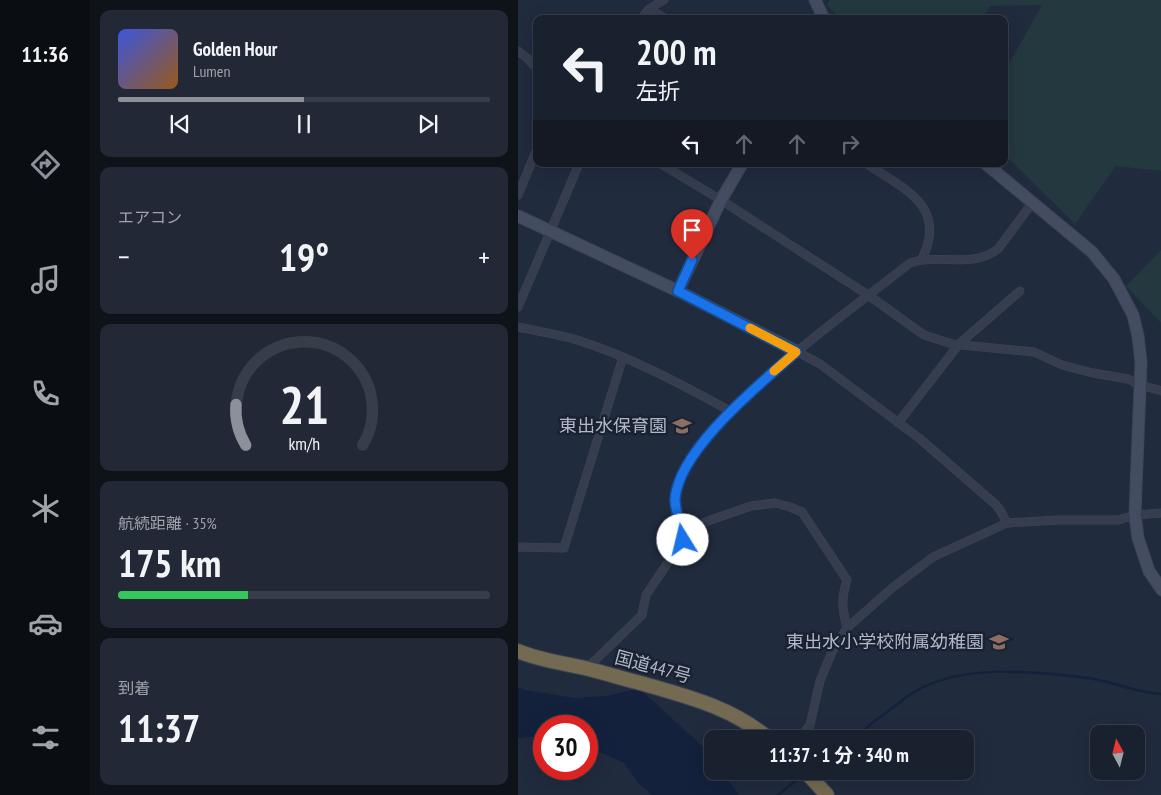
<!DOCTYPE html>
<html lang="ja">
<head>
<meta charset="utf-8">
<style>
  body { margin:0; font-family:"PT Sans Narrow","Noto Sans JP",sans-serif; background:#222836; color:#f1f3f6; height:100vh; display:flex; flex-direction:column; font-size:19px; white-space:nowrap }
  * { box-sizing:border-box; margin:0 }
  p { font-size:16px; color:#9fa3aa }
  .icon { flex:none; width:28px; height:28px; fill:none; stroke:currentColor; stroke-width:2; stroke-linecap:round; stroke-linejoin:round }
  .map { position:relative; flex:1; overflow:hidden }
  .drawer { display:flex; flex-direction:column; gap:10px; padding:10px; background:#0e1219; width:428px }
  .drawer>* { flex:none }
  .guide { position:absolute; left:15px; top:15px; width:475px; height:152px; border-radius:10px; box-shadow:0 5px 20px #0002,0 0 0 1px #373e4a; background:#19202e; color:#f1f3f6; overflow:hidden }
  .needle { width:32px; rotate:353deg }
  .controls { position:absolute; left:572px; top:725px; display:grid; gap:10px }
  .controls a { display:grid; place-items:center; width:55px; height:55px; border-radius:10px; background:#19202e; box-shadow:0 5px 20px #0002,0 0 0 1px #373e4a; font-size:25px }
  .speed { position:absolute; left:15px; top:715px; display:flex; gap:10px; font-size:25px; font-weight:700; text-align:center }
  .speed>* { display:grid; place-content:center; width:65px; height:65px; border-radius:50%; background:#19202e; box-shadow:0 5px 20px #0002,0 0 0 1px #373e4a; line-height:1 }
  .speed .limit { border:8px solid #d22; background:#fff; color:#111 }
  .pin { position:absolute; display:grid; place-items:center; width:42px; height:42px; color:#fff; margin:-51px -21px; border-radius:50% 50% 50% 0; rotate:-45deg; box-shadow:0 0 5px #0007 }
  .pin .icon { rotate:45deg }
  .me { position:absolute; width:55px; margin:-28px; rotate:351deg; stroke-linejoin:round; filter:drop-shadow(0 0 4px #0008) }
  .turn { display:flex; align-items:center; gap:18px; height:105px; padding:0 20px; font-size:22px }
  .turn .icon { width:65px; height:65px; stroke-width:2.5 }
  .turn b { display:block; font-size:35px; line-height:42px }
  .lanes { display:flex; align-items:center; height:48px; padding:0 20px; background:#0003; justify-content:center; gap:25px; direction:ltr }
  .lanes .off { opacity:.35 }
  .big { font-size:38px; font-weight:700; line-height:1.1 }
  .drawer .card { flex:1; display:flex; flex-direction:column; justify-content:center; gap:8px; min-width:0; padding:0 18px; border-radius:10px; background:#222836 }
  .drawer .dial { align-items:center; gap:0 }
  .dial svg { height:130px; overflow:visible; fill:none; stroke:#373e4a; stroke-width:7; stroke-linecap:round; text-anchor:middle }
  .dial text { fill:#f1f3f6; stroke:none }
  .song { display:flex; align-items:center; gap:15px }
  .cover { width:60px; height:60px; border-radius:8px; background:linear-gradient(135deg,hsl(230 70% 55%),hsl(30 70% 35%)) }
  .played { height:5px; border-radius:2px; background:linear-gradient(90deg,#8c9099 50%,#373e4a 50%) }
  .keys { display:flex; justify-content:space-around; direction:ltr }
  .heat { display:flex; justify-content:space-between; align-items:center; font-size:28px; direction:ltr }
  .charge { height:8px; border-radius:4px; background:linear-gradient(90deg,#34c759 35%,#373e4a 0) }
  .trip { position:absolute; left:186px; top:730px; width:270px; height:50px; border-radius:10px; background:#19202e; box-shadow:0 5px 20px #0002,0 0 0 1px #373e4a; font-weight:700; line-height:50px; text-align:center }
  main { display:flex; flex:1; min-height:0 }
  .menu { display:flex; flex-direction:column; width:90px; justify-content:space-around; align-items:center; background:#0a0d12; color:#9fa3aa }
  .menu .icon { width:35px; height:35px }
  .menu .current { color:#8c9099 }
  .menu b { font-size:22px; color:#f1f3f6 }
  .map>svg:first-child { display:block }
  .green { fill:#23393f }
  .water { fill:#13213c }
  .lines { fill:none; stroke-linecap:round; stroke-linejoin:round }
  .stream { stroke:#13213c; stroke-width:2.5 }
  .street-casing { stroke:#3e4656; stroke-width:9 }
  .secondary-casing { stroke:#3e4656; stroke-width:13 }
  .highway-casing { stroke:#3d4555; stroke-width:16 }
  .street { stroke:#353d4e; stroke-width:8 }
  .secondary { stroke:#434c61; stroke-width:11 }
  .highway { stroke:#746951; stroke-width:14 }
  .route-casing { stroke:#114b97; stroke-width:12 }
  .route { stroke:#1a73e8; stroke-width:9 }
  .slow { stroke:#f59e0b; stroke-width:9 }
  .labels { text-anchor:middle; stroke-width:5; stroke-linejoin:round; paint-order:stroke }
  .poi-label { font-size:18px; fill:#b0b8c9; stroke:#1a2232; text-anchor:end }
  .street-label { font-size:18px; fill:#b0b8c9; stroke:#1a2232 }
</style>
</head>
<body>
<main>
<nav class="menu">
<b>11:36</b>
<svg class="icon current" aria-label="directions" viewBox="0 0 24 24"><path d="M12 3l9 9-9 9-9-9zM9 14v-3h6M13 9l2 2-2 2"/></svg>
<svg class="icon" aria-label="music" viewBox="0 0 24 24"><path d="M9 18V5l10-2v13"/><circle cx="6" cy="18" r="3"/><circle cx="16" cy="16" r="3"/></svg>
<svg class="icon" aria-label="phone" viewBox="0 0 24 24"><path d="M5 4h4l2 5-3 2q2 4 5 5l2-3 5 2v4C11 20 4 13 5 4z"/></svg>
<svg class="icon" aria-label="climate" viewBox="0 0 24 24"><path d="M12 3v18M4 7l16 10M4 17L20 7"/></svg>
<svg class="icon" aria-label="car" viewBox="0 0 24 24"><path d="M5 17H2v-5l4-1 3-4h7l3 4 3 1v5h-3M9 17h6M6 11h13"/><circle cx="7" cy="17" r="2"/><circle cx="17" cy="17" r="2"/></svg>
<svg class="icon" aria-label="filters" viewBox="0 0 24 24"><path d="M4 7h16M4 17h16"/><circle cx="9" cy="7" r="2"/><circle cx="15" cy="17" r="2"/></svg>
</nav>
<section class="drawer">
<div class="card">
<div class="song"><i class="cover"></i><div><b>Golden Hour</b><p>Lumen</p></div></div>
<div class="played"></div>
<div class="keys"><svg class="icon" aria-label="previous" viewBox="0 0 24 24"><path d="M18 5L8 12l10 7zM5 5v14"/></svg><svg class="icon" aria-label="pause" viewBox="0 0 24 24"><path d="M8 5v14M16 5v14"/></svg><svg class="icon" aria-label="next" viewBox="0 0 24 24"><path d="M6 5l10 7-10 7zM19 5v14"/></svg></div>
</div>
<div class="card"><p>エアコン</p>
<div class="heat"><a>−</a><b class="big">19°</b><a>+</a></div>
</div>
<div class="card dial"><svg viewBox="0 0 100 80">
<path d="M14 69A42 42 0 1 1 86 69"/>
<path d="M14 69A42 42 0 0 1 8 44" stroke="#8c9099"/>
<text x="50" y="56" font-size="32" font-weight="700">21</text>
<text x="50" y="72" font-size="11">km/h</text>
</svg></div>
<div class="card"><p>航続距離 · 35%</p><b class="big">175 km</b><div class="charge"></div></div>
<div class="card"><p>到着</p><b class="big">11:37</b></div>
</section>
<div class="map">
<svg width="644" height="795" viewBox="0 0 644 795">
  <rect width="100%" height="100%" fill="#212b3e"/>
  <g class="green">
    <polygon points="312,0 643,0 643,171 598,166 557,224 486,154 486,73 524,5 472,6 464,19 323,19 309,5"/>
    <polygon points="643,250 643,323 608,286"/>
  </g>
  <polygon class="water" points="0,687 7,690 57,698 89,696 118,689 123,690 183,745 195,761 195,771 203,771 221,795 134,795 120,783 106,763 69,746 69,726 26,726 26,736 0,738"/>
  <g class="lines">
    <g class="stream">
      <path d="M337,739C343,735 348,728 354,723C364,715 377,707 387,698C435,662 513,671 569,678C594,681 619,693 644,694"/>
      <polyline points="260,795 285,775"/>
    </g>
    <g class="street-casing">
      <g id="street">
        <polyline points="131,9 148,19"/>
        <polyline points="123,19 131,9 146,0"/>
        <polyline points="0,51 9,58 19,68"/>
        <polyline points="143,164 203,200 350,295 406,335 434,344 516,352 544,365 575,373 610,379 622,385 644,391"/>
        <path d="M349,164C386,189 430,206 404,259"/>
        <polyline points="0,195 19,149"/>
        <polyline points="0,307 61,164"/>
        <path d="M0,327C19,331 38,334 56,339C111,356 163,384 212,411"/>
        <polyline points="278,351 302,364 401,438 477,504 482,510 489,523"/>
        <polyline points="380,423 441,344 502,291"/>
        <path d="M164,530L233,506L257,503L272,507L284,512L329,580C323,599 324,608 329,628"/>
        <polyline points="0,547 46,548 105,357"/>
        <path d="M68,669L124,615L128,595L165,540C163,520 155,505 160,484C164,466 179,451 191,437C248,369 322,318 392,263C421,253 454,269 480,249L515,202"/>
        <polyline points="281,739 292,725 302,681 314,652 329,628 374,588 415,557 489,523 539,520 600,520 617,515 644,513"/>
      </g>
    </g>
    <g class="secondary-casing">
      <g id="secondary">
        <polyline points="297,0 306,19"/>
        <polyline points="468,164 574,252 596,279 615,315 620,336 623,362 618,488 617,515 620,538 631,571 644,590"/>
        <polyline points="0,216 160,291 278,351"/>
        <polyline points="160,291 203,200 224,164"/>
      </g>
    </g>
    <g class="highway-casing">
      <g id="highway">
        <path d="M0,651C21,660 44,663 67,668C87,673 106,679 126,684C171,697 215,708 251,739"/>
        <polyline points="287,771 309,795"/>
      </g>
    </g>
    <use href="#street" class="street"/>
    <use href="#secondary" class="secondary"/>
    <use href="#highway" class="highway"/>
  </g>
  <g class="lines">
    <g class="route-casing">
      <path id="route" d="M165,540C164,527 157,512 157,499C161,449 242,384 278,352L160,291L174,260"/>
    </g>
    <use href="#route" class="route"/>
    <polyline class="slow" points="232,328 278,352 256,371"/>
  </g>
  <defs>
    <g id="school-bare" transform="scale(1.5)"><path d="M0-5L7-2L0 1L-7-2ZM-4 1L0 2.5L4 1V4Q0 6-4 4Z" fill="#8d6e63" stroke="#1a2232" stroke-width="2.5" paint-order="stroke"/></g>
  </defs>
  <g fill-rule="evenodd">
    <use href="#school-bare" x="164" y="426"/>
    <use href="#school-bare" x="481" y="642"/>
  </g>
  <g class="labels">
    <g class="poi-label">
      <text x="149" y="432">東出水保育園</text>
      <text x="466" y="648">東出水小学校附属幼稚園</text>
    </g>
    <g class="street-label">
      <text transform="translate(135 667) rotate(15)" y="6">国道447号</text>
    </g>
  </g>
</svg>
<div class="controls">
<a><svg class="needle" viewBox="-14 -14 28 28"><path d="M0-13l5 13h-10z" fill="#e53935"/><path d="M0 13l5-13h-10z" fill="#9fa3aa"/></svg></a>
</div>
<div class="speed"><div class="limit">30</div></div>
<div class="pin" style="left:174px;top:260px;background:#d93025"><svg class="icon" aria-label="arrive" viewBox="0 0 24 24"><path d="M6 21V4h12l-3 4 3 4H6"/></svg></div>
<svg class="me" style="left:165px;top:540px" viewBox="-20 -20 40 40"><circle r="19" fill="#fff"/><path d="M0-13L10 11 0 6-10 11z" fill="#1a73e8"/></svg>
<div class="trip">11:37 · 1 分 · 340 m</div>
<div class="guide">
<div class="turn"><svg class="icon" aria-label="left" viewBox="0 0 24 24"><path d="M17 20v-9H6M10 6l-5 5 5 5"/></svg><div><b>200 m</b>左折</div></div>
<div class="lanes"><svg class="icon" aria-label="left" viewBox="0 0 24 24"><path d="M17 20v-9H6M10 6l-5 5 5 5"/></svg><svg class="icon off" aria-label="ahead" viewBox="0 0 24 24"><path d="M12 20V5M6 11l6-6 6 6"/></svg><svg class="icon off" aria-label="ahead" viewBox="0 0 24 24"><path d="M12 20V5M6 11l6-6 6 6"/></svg><svg class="icon off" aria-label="right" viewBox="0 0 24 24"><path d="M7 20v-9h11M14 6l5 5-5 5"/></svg></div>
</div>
</div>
</main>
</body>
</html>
